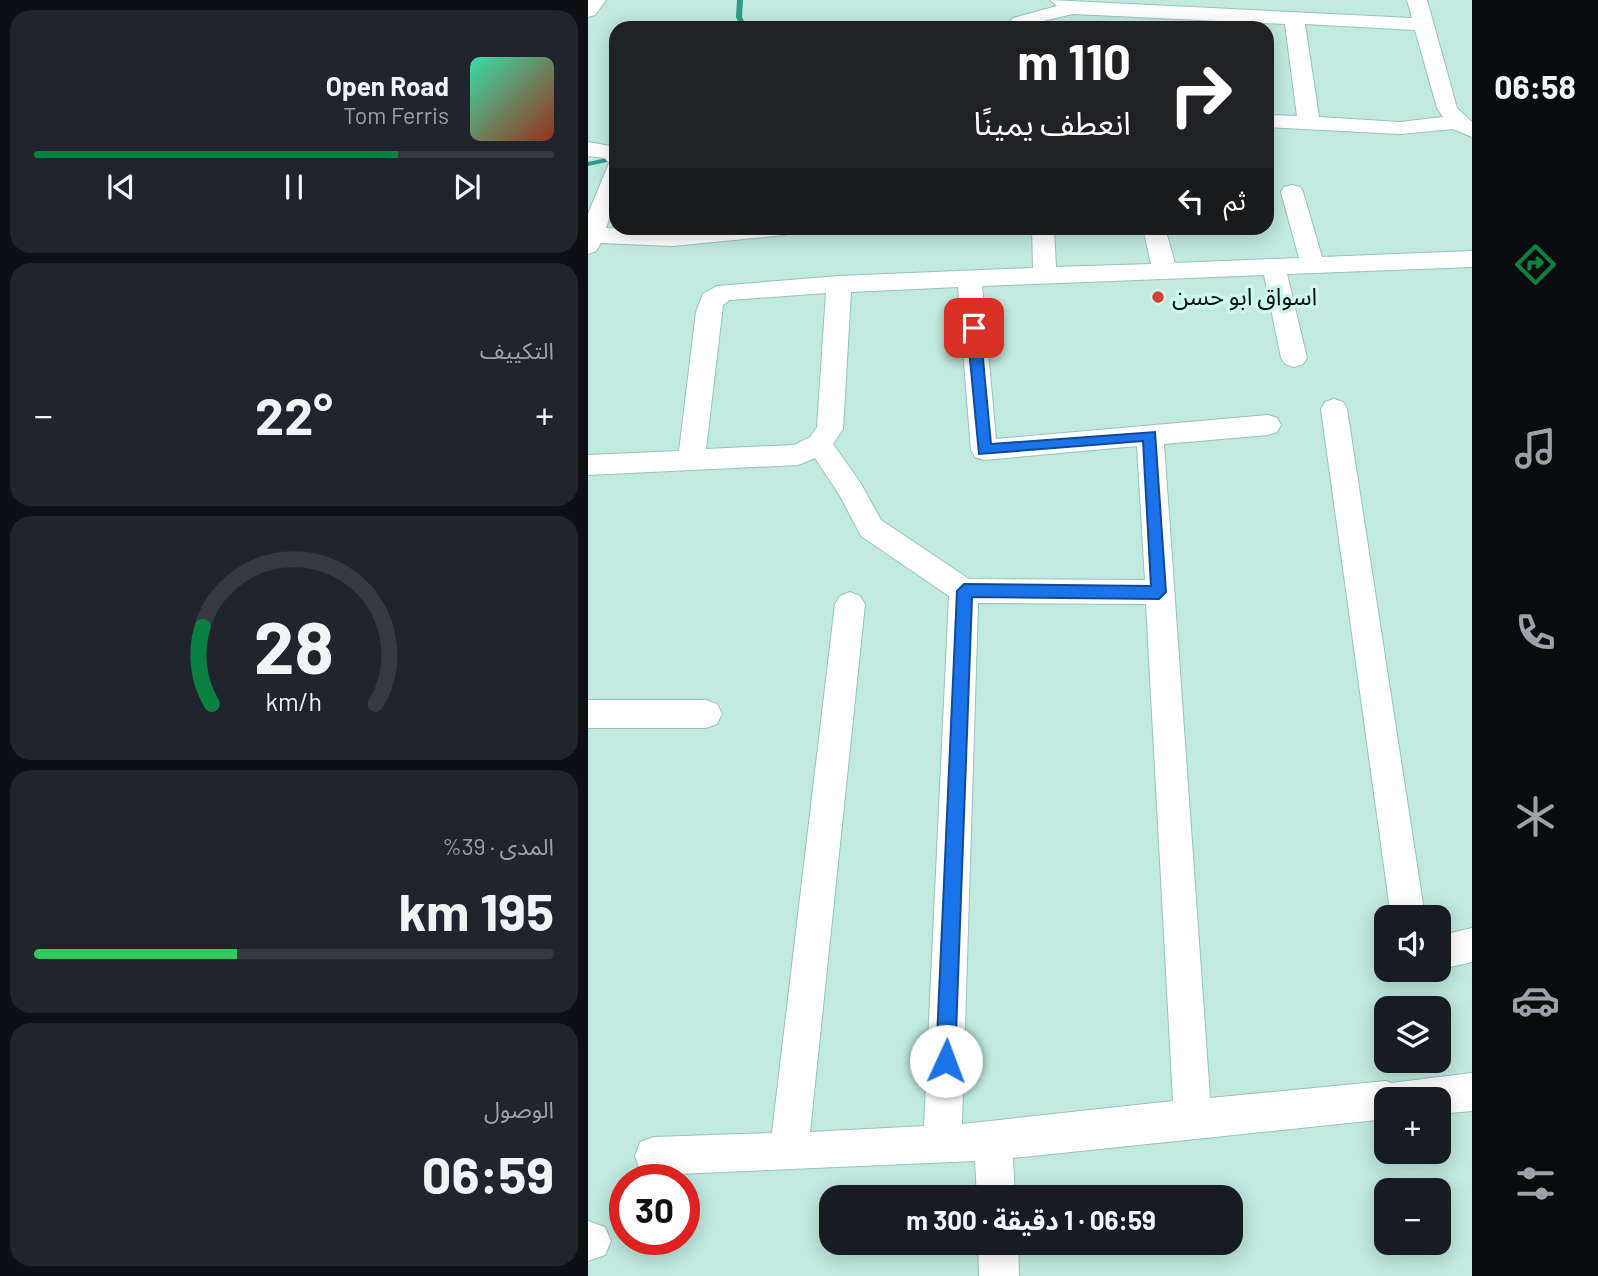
<!DOCTYPE html>
<html lang="ar">
<head>
<meta charset="utf-8">
<style>
  body { margin:0; font-family:Barlow,"Noto Sans Arabic",sans-serif; background:#20242c; color:#f1f3f6; direction:rtl; height:100vh; display:flex; flex-direction:column; font-size:26px; white-space:nowrap }
  * { box-sizing:border-box; margin:0 }
  p { font-size:23px; color:#9ea1a6 }
  .icon { flex:none; width:38px; height:38px; fill:none; stroke:currentColor; stroke-width:2; stroke-linecap:round; stroke-linejoin:round }
  .map { position:relative; flex:1; overflow:hidden; direction:ltr }
  .drawer { display:flex; flex-direction:column; gap:10px; padding:10px; background:#0d0f14; width:588px }
  .drawer>* { flex:none }
  .top-card { position:absolute; left:21px; top:21px; width:665px; height:214px; border-radius:21px; box-shadow:0 4px 18px #0003; direction:rtl; background:#202124; color:#fff; overflow:hidden }
  .buttons { position:absolute; left:786px; top:905px; display:grid; gap:14px }
  .buttons a { display:grid; place-items:center; width:77px; height:77px; border-radius:14px; background:#171b24; box-shadow:0 4px 18px #0003; font-size:35px }
  .speed { position:absolute; left:21px; top:1164px; display:flex; gap:14px; font-size:35px; font-weight:700; text-align:center }
  .speed>* { display:grid; place-content:center; width:91px; height:91px; border-radius:50%; background:#171b24; box-shadow:0 4px 18px #0003; line-height:1 }
  .speed .limit { border:10px solid #d22; background:#fff; color:#111 }
  .pin { position:absolute; display:grid; place-items:center; width:60px; height:60px; color:#fff; margin:-30px; border-radius:14px; box-shadow:0 4px 10px #0006 }
  .me { position:absolute; width:77px; margin:-38px; rotate:2deg; stroke-linejoin:round; filter:drop-shadow(0 0 5px #0008) }
  .turn { display:flex; align-items:center; gap:24px; height:147px; padding:0 28px; font-size:32px }
  .turn .icon { width:91px; height:91px; stroke-width:2.5 }
  .turn b { display:block; font-size:49px; line-height:60px }
  .then { display:flex; align-items:center; height:66px; padding:0 28px; background:#0003; gap:14px; font-size:26px }
  .big { font-size:52px; font-weight:700; line-height:1.1 }
  .drawer .widget { flex:1; display:flex; flex-direction:column; justify-content:center; gap:10px; min-width:0; padding:0 24px; border-radius:21px; background:#20242c }
  .drawer .dial { align-items:center; gap:0 }
  .dial svg { height:182px; overflow:visible; fill:none; stroke:#363941; stroke-width:7; stroke-linecap:round; text-anchor:middle }
  .dial text { fill:#f1f3f6; stroke:none }
  .song { display:flex; align-items:center; gap:21px }
  .cover { width:84px; height:84px; border-radius:10px; background:linear-gradient(135deg,hsl(160 70% 55%),hsl(10 70% 35%)) }
  .played { height:7px; border-radius:4px; background:linear-gradient(90deg,#0b8043 70%,#363941 70%) }
  .keys { display:flex; justify-content:space-around; direction:ltr }
  .heat { display:flex; justify-content:space-between; align-items:center; font-size:38px; direction:ltr }
  .charge { height:10px; border-radius:5px; background:linear-gradient(90deg,#34c759 39%,#363941 0) }
  .trip { position:absolute; left:231px; top:1185px; width:424px; height:70px; border-radius:21px; background:#171b24; box-shadow:0 4px 18px #0003; font-weight:700; line-height:70px; text-align:center; direction:rtl }
  main { display:flex; flex:1; min-height:0 }
  .tab-bar { display:flex; flex-direction:column; width:126px; justify-content:space-around; align-items:center; background:#090b0e; color:#9ea1a6 }
  .tab-bar .icon { width:49px; height:49px }
  .tab-bar .active { color:#0b8043 }
  .tab-bar b { font-size:32px; color:#f1f3f6 }
  .map>svg:first-child { display:block }
  .lines { fill:none; stroke-linecap:round; stroke-linejoin:round }
  .stream { fill:#2f9b8c; fill-rule:evenodd }
  .minor-casing { stroke:#9ac2ba; stroke-width:2 }
  .minor { fill:#fff; fill-rule:evenodd }
  .route { fill:#1a73e8; stroke:#114b97; stroke-width:2 }
  .poi-dot { fill:#cf432f; stroke:#cdf6ee; stroke-width:2.5 }
  .labels { text-anchor:middle; stroke-width:7; stroke-linejoin:round; paint-order:stroke }
  .poi-label { font-size:24px; fill:#051411; stroke:#cdf6ee; text-anchor:start }
</style>
</head>
<body>
<main>
<nav class="tab-bar">
<b>06:58</b>
<svg class="icon active" aria-label="directions" viewBox="0 0 24 24"><path d="M12 3l9 9-9 9-9-9zM9 14v-3h6M13 9l2 2-2 2"/></svg>
<svg class="icon" aria-label="music" viewBox="0 0 24 24"><path d="M9 18V5l10-2v13"/><circle cx="6" cy="18" r="3"/><circle cx="16" cy="16" r="3"/></svg>
<svg class="icon" aria-label="phone" viewBox="0 0 24 24"><path d="M5 4h4l2 5-3 2q2 4 5 5l2-3 5 2v4C11 20 4 13 5 4z"/></svg>
<svg class="icon" aria-label="climate" viewBox="0 0 24 24"><path d="M12 3v18M4 7l16 10M4 17L20 7"/></svg>
<svg class="icon" aria-label="car" viewBox="0 0 24 24"><path d="M5 17H2v-5l4-1 3-4h7l3 4 3 1v5h-3M9 17h6M6 11h13"/><circle cx="7" cy="17" r="2"/><circle cx="17" cy="17" r="2"/></svg>
<svg class="icon" aria-label="filters" viewBox="0 0 24 24"><path d="M4 7h16M4 17h16"/><circle cx="9" cy="7" r="2"/><circle cx="15" cy="17" r="2"/></svg>
</nav>
<div class="map">
<svg width="884" height="1276" viewBox="0 0 884 1276">
  <rect width="100%" height="100%" fill="#c0e9e0"/>
  <g class="lines">
    <g class="stream">
      <polygon points="149,0 155,0 154,17 159,28 153,28 148,17"/>
      <polygon points="28,156 28,160 0,166 0,162"/>
    </g>
    <g class="minor-casing">
      <g id="minor">
        <polygon points="0,0 18,0 7,15 0,17"/>
        <path d="M462,0L824,18L819,0H839L869,108L884,122V137L865,129L812,134L679,127V115L709,116L697,24L485,14L446,23L438,28H418L425,18L469,6ZM717,24L827,30L849,108L855,117L812,122L731,117Z"/>
        <polygon points="0,142 28,147 28,199 18,228 85,230 118,228 207,228 204,233 196,235 85,246 13,243 8,251 0,254 0,214 21,163 17,158 0,156"/>
        <path d="M704,185L712,187L715,192L734,257L884,251V267L699,274L719,358L715,364L706,367L697,364L693,358L676,275L394,286L408,439L680,415L689,418L693,425L689,432L680,435L576,444L622,1098L798,1081L803,1083L884,1073V1111L850,1114V1099H798V1119L425,1158L427,1197H389L387,1161L66,1175L52,1170L47,1156L52,1142L66,1137L184,1133L247,604L252,596L262,592L272,596L277,604L222,1132L336,1126L361,596L273,536L252,496L227,458L210,465L0,475V455L91,451L108,312L115,294L129,286L251,276L445,268L444,228H466L468,267L563,264L555,228H577L587,263L711,258L693,192L696,187ZM370,287L383,450L387,457L396,460L549,446L557,580L381,579L293,520L272,482L245,444L255,429L263,292ZM238,293L229,427L222,437L206,445L118,449L135,305L142,300ZM390,603L558,604L585,1101L374,1124Z"/>
        <polygon points="746,399 755,402 759,409 837,917 803,917 733,409 737,402"/>
        <polygon points="0,700 118,700 129,704 134,714 129,724 118,728 0,728"/>
        <polygon points="884,928 884,962 858,968 850,965 850,930 859,934"/>
        <polygon points="0,1221 17,1227 23,1241 17,1255 0,1261"/>
        <polygon points="390,1242 430,1242 431,1276 391,1276"/>
      </g>
    </g>
    <use href="#minor" class="minor"/>
  </g>
  <polygon class="route" points="386,323 392,328 403,444 567,432 578,592 571,599 384,597 367,1061 364,1068 358,1071 351,1068 348,1061 369,591 376,584 563,586 555,441 391,454 379,328"/>
  <circle class="poi-dot" cx="570" cy="297" r="7"/>
  <g class="labels">
    <g class="poi-label">
      <text x="584" y="305">اسواق ابو حسن</text>
    </g>
  </g>
</svg>
<div class="buttons">
<a><svg class="icon" aria-label="sound" viewBox="0 0 24 24"><path d="M4 9h4l5-4v14l-5-4H4zM17 9q2 3 0 6"/></svg></a>
<a><svg class="icon" aria-label="layers" viewBox="0 0 24 24"><path d="M12 4l9 5-9 5-9-5zM3 14l9 5 9-5"/></svg></a>
<a>+</a>
<a>−</a>
</div>
<div class="speed"><div class="limit">30</div></div>
<div class="pin" style="left:386px;top:328px;background:#d93025"><svg class="icon" aria-label="arrive" viewBox="0 0 24 24"><path d="M6 21V4h12l-3 4 3 4H6"/></svg></div>
<svg class="me" style="left:358px;top:1061px" viewBox="-20 -20 40 40"><circle r="19" fill="#fff"/><path d="M0-13L10 11 0 6-10 11z" fill="#1a73e8"/></svg>
<div class="trip">06:59 · 1 دقيقة · 300 m</div>
<div class="top-card">
<div class="turn"><svg class="icon" aria-label="right" viewBox="0 0 24 24"><path d="M7 20v-9h11M14 6l5 5-5 5"/></svg><div><b>110 m</b>انعطف يمينًا</div></div>
<div class="then">ثم<svg class="icon" aria-label="left" viewBox="0 0 24 24"><path d="M17 20v-9H6M10 6l-5 5 5 5"/></svg></div>
</div>
</div>
<section class="drawer">
<div class="widget">
<div class="song"><i class="cover"></i><div><b>Open Road</b><p>Tom Ferris</p></div></div>
<div class="played"></div>
<div class="keys"><svg class="icon" aria-label="previous" viewBox="0 0 24 24"><path d="M18 5L8 12l10 7zM5 5v14"/></svg><svg class="icon" aria-label="pause" viewBox="0 0 24 24"><path d="M8 5v14M16 5v14"/></svg><svg class="icon" aria-label="next" viewBox="0 0 24 24"><path d="M6 5l10 7-10 7zM19 5v14"/></svg></div>
</div>
<div class="widget"><p>التكييف</p>
<div class="heat"><a>−</a><b class="big">22°</b><a>+</a></div>
</div>
<div class="widget dial"><svg viewBox="0 0 100 80">
<path d="M14 69A42 42 0 1 1 86 69"/>
<path d="M14 69A42 42 0 0 1 10 35" stroke="#0b8043"/>
<text x="50" y="56" font-size="32" font-weight="700">28</text>
<text x="50" y="72" font-size="11">km/h</text>
</svg></div>
<div class="widget"><p>المدى · 39%</p><b class="big">195 km</b><div class="charge"></div></div>
<div class="widget"><p>الوصول</p><b class="big">06:59</b></div>
</section>
</main>
</body>
</html>
